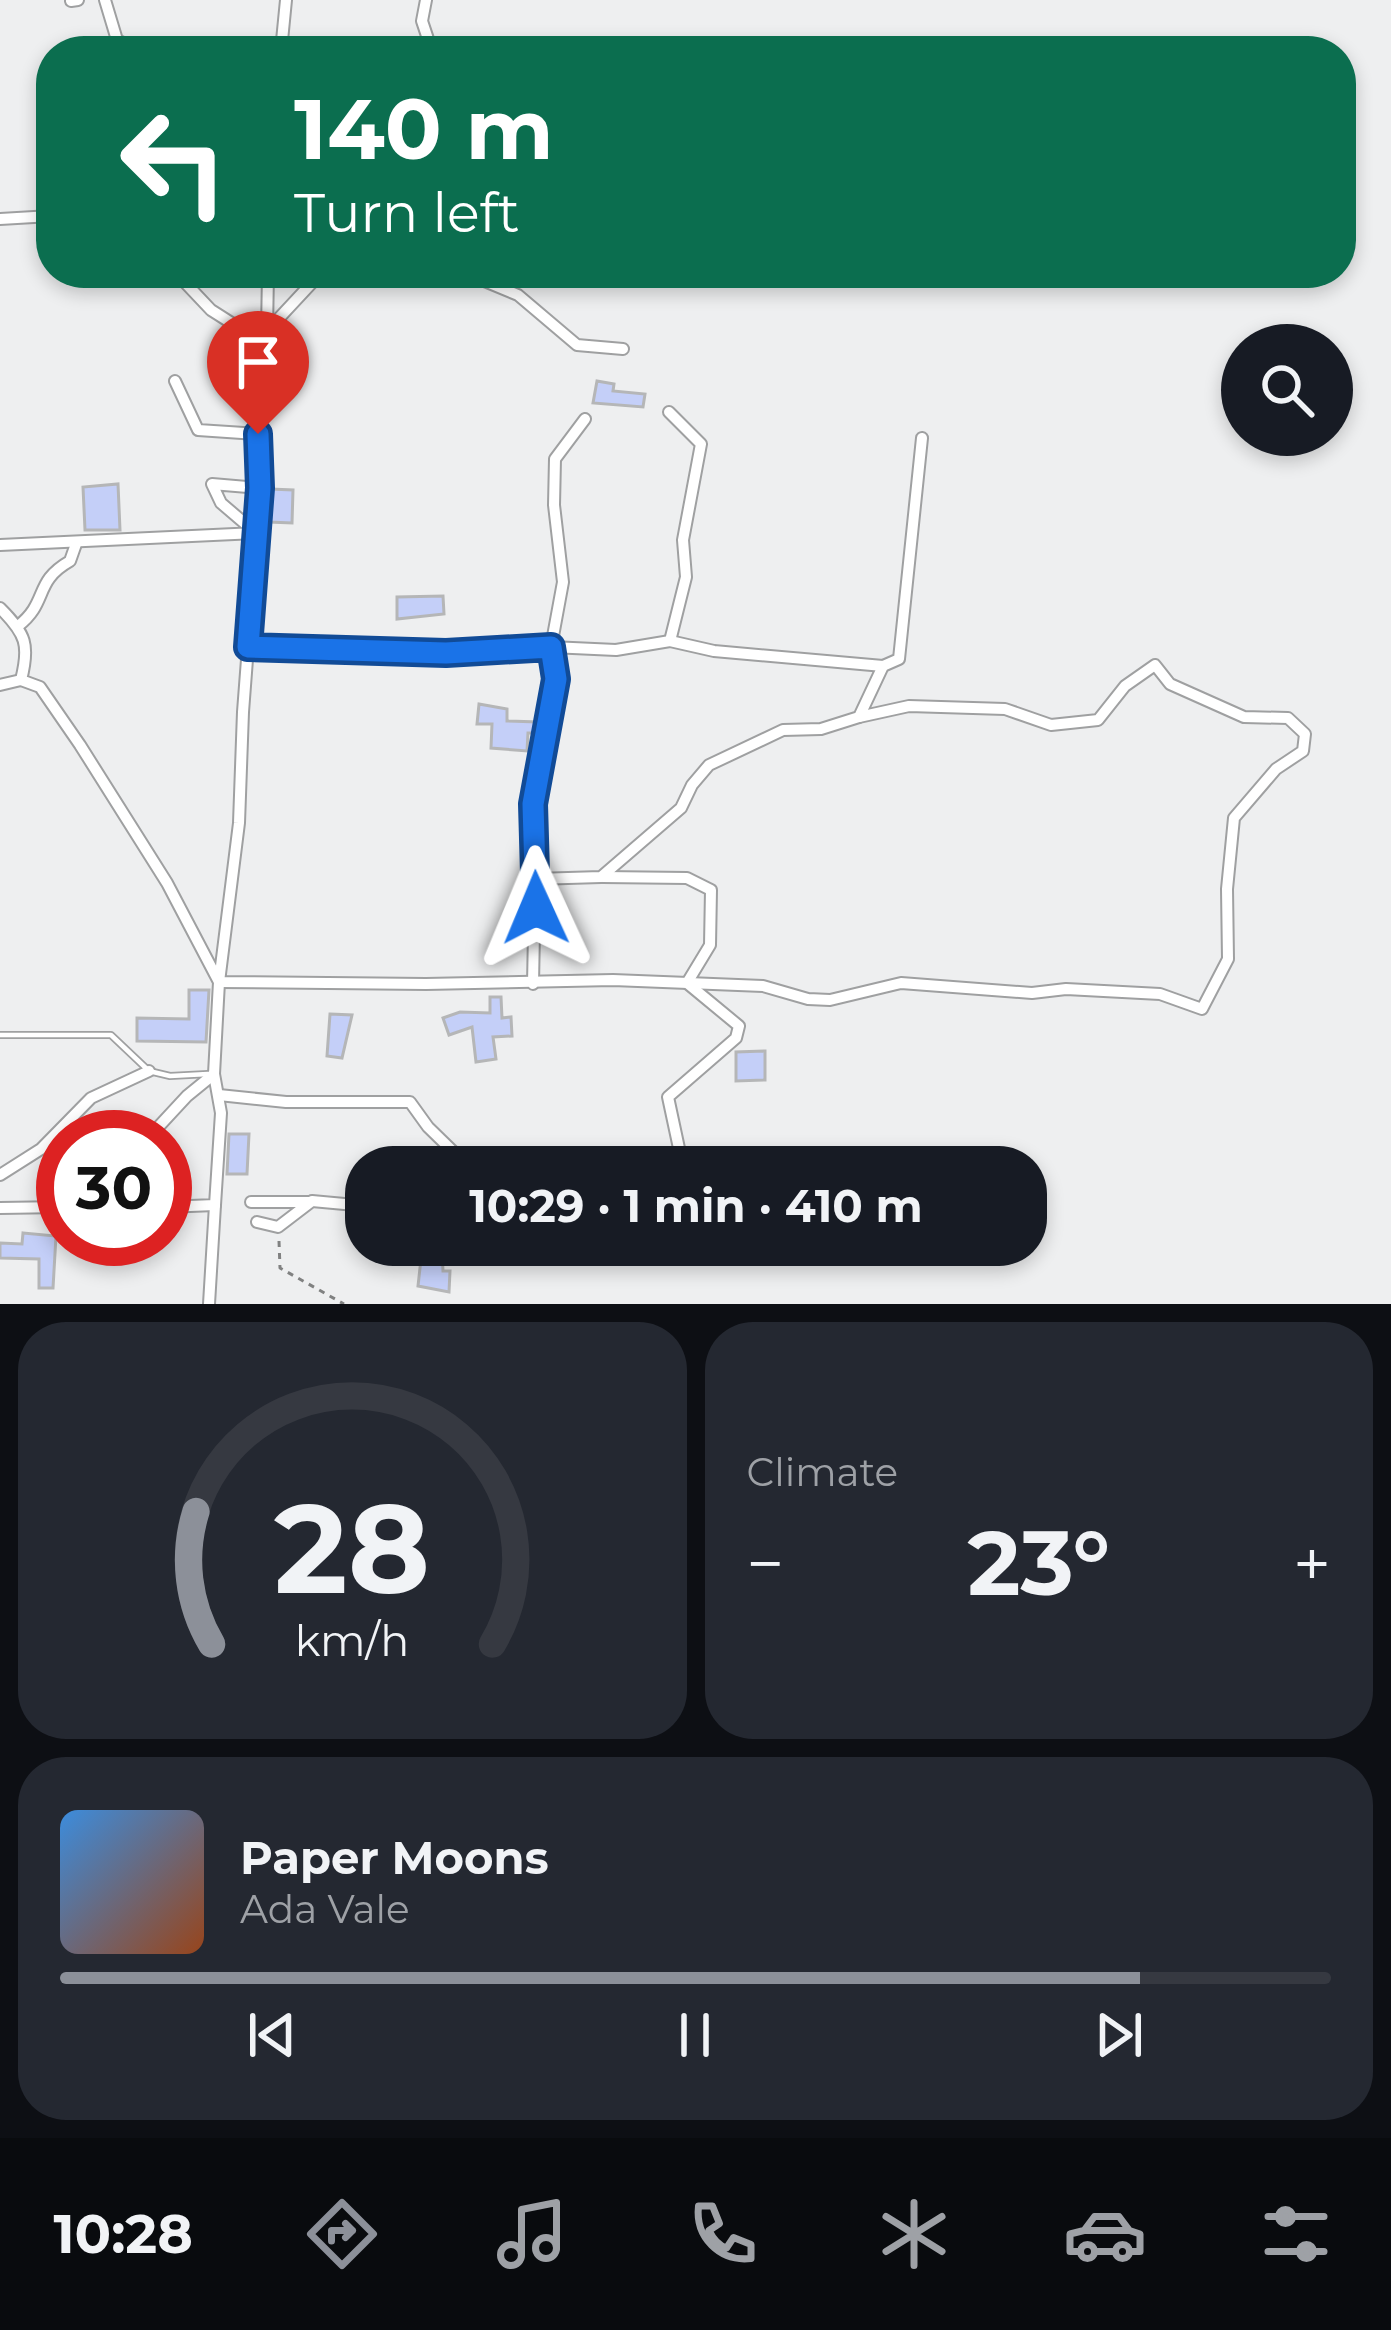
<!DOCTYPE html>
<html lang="en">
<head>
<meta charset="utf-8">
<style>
  body { margin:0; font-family:Montserrat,sans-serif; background:#242831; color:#f1f3f6; height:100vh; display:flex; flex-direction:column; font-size:45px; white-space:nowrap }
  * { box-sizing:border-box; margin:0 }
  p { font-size:39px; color:#9ea1a6 }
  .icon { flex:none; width:66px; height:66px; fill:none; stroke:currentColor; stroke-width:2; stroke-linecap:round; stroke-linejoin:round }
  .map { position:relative; height:1304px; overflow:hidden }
  .sheet { display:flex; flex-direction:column; gap:18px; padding:18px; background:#0d0f14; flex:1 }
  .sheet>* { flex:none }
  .guide { position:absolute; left:36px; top:36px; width:1320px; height:252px; border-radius:48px; box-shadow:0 6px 18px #0003; background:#0b6e4f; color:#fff; overflow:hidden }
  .buttons { position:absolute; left:1221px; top:324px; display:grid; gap:24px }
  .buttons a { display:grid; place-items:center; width:132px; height:132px; border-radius:50%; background:#171b24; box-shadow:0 6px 18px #0003; font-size:60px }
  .speed { position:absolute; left:36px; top:1110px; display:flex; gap:24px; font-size:60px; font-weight:700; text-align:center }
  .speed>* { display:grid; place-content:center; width:156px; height:156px; border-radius:50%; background:#171b24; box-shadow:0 6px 18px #0003; line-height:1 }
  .speed .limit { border:18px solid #d22; background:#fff; color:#111 }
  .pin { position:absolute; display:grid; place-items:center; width:102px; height:102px; color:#fff; margin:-123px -51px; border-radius:50% 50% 50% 0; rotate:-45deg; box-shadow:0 0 12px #0007 }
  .pin .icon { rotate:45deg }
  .me { position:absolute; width:132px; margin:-66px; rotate:359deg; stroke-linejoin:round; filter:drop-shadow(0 0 9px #0008) }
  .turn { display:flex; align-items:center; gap:42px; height:252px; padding:0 60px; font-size:54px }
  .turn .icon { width:156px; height:156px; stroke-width:2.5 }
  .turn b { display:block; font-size:84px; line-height:102px }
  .big { font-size:90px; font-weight:700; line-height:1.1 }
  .sheet .card { flex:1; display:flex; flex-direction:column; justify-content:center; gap:18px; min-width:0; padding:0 42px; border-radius:48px; background:#242831 }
  .sheet .dial { align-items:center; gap:0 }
  .dial svg { height:312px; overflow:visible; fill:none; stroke:#363941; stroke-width:7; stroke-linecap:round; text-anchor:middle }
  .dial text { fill:#f1f3f6; stroke:none }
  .song { display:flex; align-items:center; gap:36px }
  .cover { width:144px; height:144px; border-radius:18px; background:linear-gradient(135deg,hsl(210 70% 55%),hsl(20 70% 35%)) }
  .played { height:12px; border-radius:6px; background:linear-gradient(90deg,#8c9099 85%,#363941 85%) }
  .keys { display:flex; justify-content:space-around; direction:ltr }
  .heat { display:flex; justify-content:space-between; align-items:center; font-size:66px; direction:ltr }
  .sheet .tiles { flex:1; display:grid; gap:18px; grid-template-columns:1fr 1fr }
  .card:last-child { grid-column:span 2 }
  .trip { position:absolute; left:345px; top:1146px; width:702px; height:120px; border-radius:48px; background:#171b24; box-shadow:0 6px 18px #0003; font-weight:700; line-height:120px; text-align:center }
  .tabs { display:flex; height:192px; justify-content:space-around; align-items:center; background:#090b0e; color:#9ea1a6 }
  .tabs .icon { width:84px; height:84px }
  .tabs .current { color:#8c9099 }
  .tabs b { font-size:54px; color:#f1f3f6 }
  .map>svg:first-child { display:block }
  .building { fill:#c4cff8; stroke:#b5b6b7; stroke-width:3 }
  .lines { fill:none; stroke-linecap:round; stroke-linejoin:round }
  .service-casing { stroke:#9fa0a1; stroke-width:8 }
  .minor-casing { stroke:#9fa0a1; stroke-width:14 }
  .path { stroke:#808181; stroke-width:3; stroke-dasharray:6 6; stroke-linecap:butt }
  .service { stroke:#fff; stroke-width:4.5 }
  .minor { stroke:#fff; stroke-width:10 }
  .route-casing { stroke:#114b97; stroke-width:30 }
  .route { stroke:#1a73e8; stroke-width:21 }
</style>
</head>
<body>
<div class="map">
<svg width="1391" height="1304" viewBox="0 0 1391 1304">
  <rect width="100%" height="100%" fill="#eeeff0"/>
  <g class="building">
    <polygon points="597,381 614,384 613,391 645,394 643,407 593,403"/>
    <polygon points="118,484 120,530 85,530 83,487"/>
    <polygon points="270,489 293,490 292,523 269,522"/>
    <polygon points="443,596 444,614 397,619 397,597"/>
    <polygon points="479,704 507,709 507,721 538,722 536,733 528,733 527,751 491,748 492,724 477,724"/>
    <polygon points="189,990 209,990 206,1042 137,1041 137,1018 189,1019"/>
    <polygon points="490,997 501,997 502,1018 511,1017 512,1036 493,1037 496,1059 476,1062 472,1027 449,1035 443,1018 460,1012 490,1013"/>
    <polygon points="330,1014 352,1015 342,1058 327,1056"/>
    <polygon points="765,1051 765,1080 736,1081 736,1052"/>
    <polygon points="229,1134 249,1134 247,1174 227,1174"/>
    <polygon points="23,1233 56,1236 53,1288 39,1288 39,1259 0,1258 0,1243 22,1244"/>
    <polygon points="422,1250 442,1250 443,1271 450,1271 449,1292 418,1286"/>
  </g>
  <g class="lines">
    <g class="service-casing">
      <polyline id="service" points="0,1035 111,1035 149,1071 170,1076 208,1074"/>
    </g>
    <g class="minor-casing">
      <g id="minor">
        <polyline points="105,0 117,40 140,51"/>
        <polyline points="426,0 422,21 432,51"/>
        <polyline points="71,1 78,0"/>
        <polyline points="281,51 286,0"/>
        <polyline points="0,219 51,216"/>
        <polyline points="176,273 211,310 266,345"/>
        <polyline points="321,273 267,331 264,403 258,434 260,488 243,712 239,823 219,982 426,984 613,980 763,986 808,999 830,1000 901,983 1032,993 1066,989 1160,994 1202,1009 1228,959 1227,889 1234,818 1276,769 1303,751 1305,734 1288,718 1244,717 1170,684 1155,665 1125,686 1098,720 1051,725 1005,709 909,706 859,717"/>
        <polyline points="465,273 518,295 577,345 623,349"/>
        <polyline points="267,330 268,273"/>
        <polyline points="175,381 198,430 258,434"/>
        <polyline points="669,412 701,444 683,540 686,577 670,641"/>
        <polyline points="0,545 256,533 221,503 212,484 260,488"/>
        <path d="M0,608C26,634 30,645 21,680L40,687L80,745L167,883L219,982L214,1074L221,1113L215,1205L165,1207"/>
        <path d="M18,626C49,602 33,582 70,561L76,544"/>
        <polyline points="248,647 446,653 551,647 616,650 670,641 714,651 883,666"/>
        <polyline points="0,685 21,680"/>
        <polyline points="603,877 687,878 711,890 710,945 687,983 739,1026 736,1038 668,1097 680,1153 674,1167"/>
        <polyline points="535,879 533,804 556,678 551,647 563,582 554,505 555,459 585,419"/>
        <polyline points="533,984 535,879 601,877 681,808 692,785 709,765 783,730 821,729 859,717 883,666 899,659 922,438"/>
        <polyline points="219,1095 286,1102 410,1102 428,1127 469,1167"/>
        <polyline points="149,1137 187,1096 214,1074"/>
        <polyline points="0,1175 41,1149 91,1098 149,1071"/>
        <polyline points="251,1202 309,1202"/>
        <polyline points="0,1208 63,1207"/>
        <polyline points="257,1222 278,1227 312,1201 366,1206"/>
        <polyline points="209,1304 215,1205"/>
      </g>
    </g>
    <polyline class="path" points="279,1241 280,1268 344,1304"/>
    <use href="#service" class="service"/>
    <use href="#minor" class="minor"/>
  </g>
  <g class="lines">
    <g class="route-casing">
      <polyline id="route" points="258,434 260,488 248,647 446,653 551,647 556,679 533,804 536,908"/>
    </g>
    <use href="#route" class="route"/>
  </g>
</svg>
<div class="buttons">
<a><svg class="icon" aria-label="search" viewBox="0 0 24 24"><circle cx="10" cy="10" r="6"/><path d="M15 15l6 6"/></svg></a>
</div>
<div class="speed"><div class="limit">30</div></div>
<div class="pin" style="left:258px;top:434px;background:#d93025"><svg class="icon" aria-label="arrive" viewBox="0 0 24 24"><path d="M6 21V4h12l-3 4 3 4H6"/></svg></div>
<svg class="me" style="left:536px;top:908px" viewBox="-20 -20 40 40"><path d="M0-17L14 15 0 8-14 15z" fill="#1a73e8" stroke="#fff" stroke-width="4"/></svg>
<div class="trip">10:29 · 1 min · 410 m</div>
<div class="guide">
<div class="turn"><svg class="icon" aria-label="left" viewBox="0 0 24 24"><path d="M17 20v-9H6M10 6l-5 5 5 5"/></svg><div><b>140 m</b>Turn left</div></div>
</div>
</div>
<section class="sheet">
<div class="tiles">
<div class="card dial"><svg viewBox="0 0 100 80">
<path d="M14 69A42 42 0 1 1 86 69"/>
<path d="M14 69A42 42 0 0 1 10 35" stroke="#8c9099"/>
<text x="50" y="56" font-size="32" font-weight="700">28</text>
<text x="50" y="72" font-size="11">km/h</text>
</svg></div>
<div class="card"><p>Climate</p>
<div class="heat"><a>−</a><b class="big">23°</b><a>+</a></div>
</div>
<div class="card">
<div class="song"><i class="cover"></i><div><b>Paper Moons</b><p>Ada Vale</p></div></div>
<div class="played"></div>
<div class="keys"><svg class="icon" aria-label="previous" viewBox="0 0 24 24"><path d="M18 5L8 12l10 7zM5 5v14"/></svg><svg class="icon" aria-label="pause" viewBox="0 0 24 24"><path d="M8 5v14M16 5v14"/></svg><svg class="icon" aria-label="next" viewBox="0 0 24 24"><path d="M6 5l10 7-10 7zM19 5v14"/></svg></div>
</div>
</div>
</section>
<nav class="tabs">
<b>10:28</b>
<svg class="icon current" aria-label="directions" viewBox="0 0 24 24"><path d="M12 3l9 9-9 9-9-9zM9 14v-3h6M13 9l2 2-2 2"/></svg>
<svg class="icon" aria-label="music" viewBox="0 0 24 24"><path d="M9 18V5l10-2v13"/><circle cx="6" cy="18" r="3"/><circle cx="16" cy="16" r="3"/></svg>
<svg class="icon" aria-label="phone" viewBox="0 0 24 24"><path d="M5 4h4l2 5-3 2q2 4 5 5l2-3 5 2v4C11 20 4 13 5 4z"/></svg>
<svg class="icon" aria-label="climate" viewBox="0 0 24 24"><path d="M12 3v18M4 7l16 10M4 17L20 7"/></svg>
<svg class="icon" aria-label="car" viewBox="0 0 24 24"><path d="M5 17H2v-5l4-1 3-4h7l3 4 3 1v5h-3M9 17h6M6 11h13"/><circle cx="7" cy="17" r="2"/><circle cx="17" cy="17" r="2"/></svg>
<svg class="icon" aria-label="filters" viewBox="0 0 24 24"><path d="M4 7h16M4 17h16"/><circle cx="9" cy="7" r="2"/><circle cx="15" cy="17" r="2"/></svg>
</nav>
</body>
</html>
